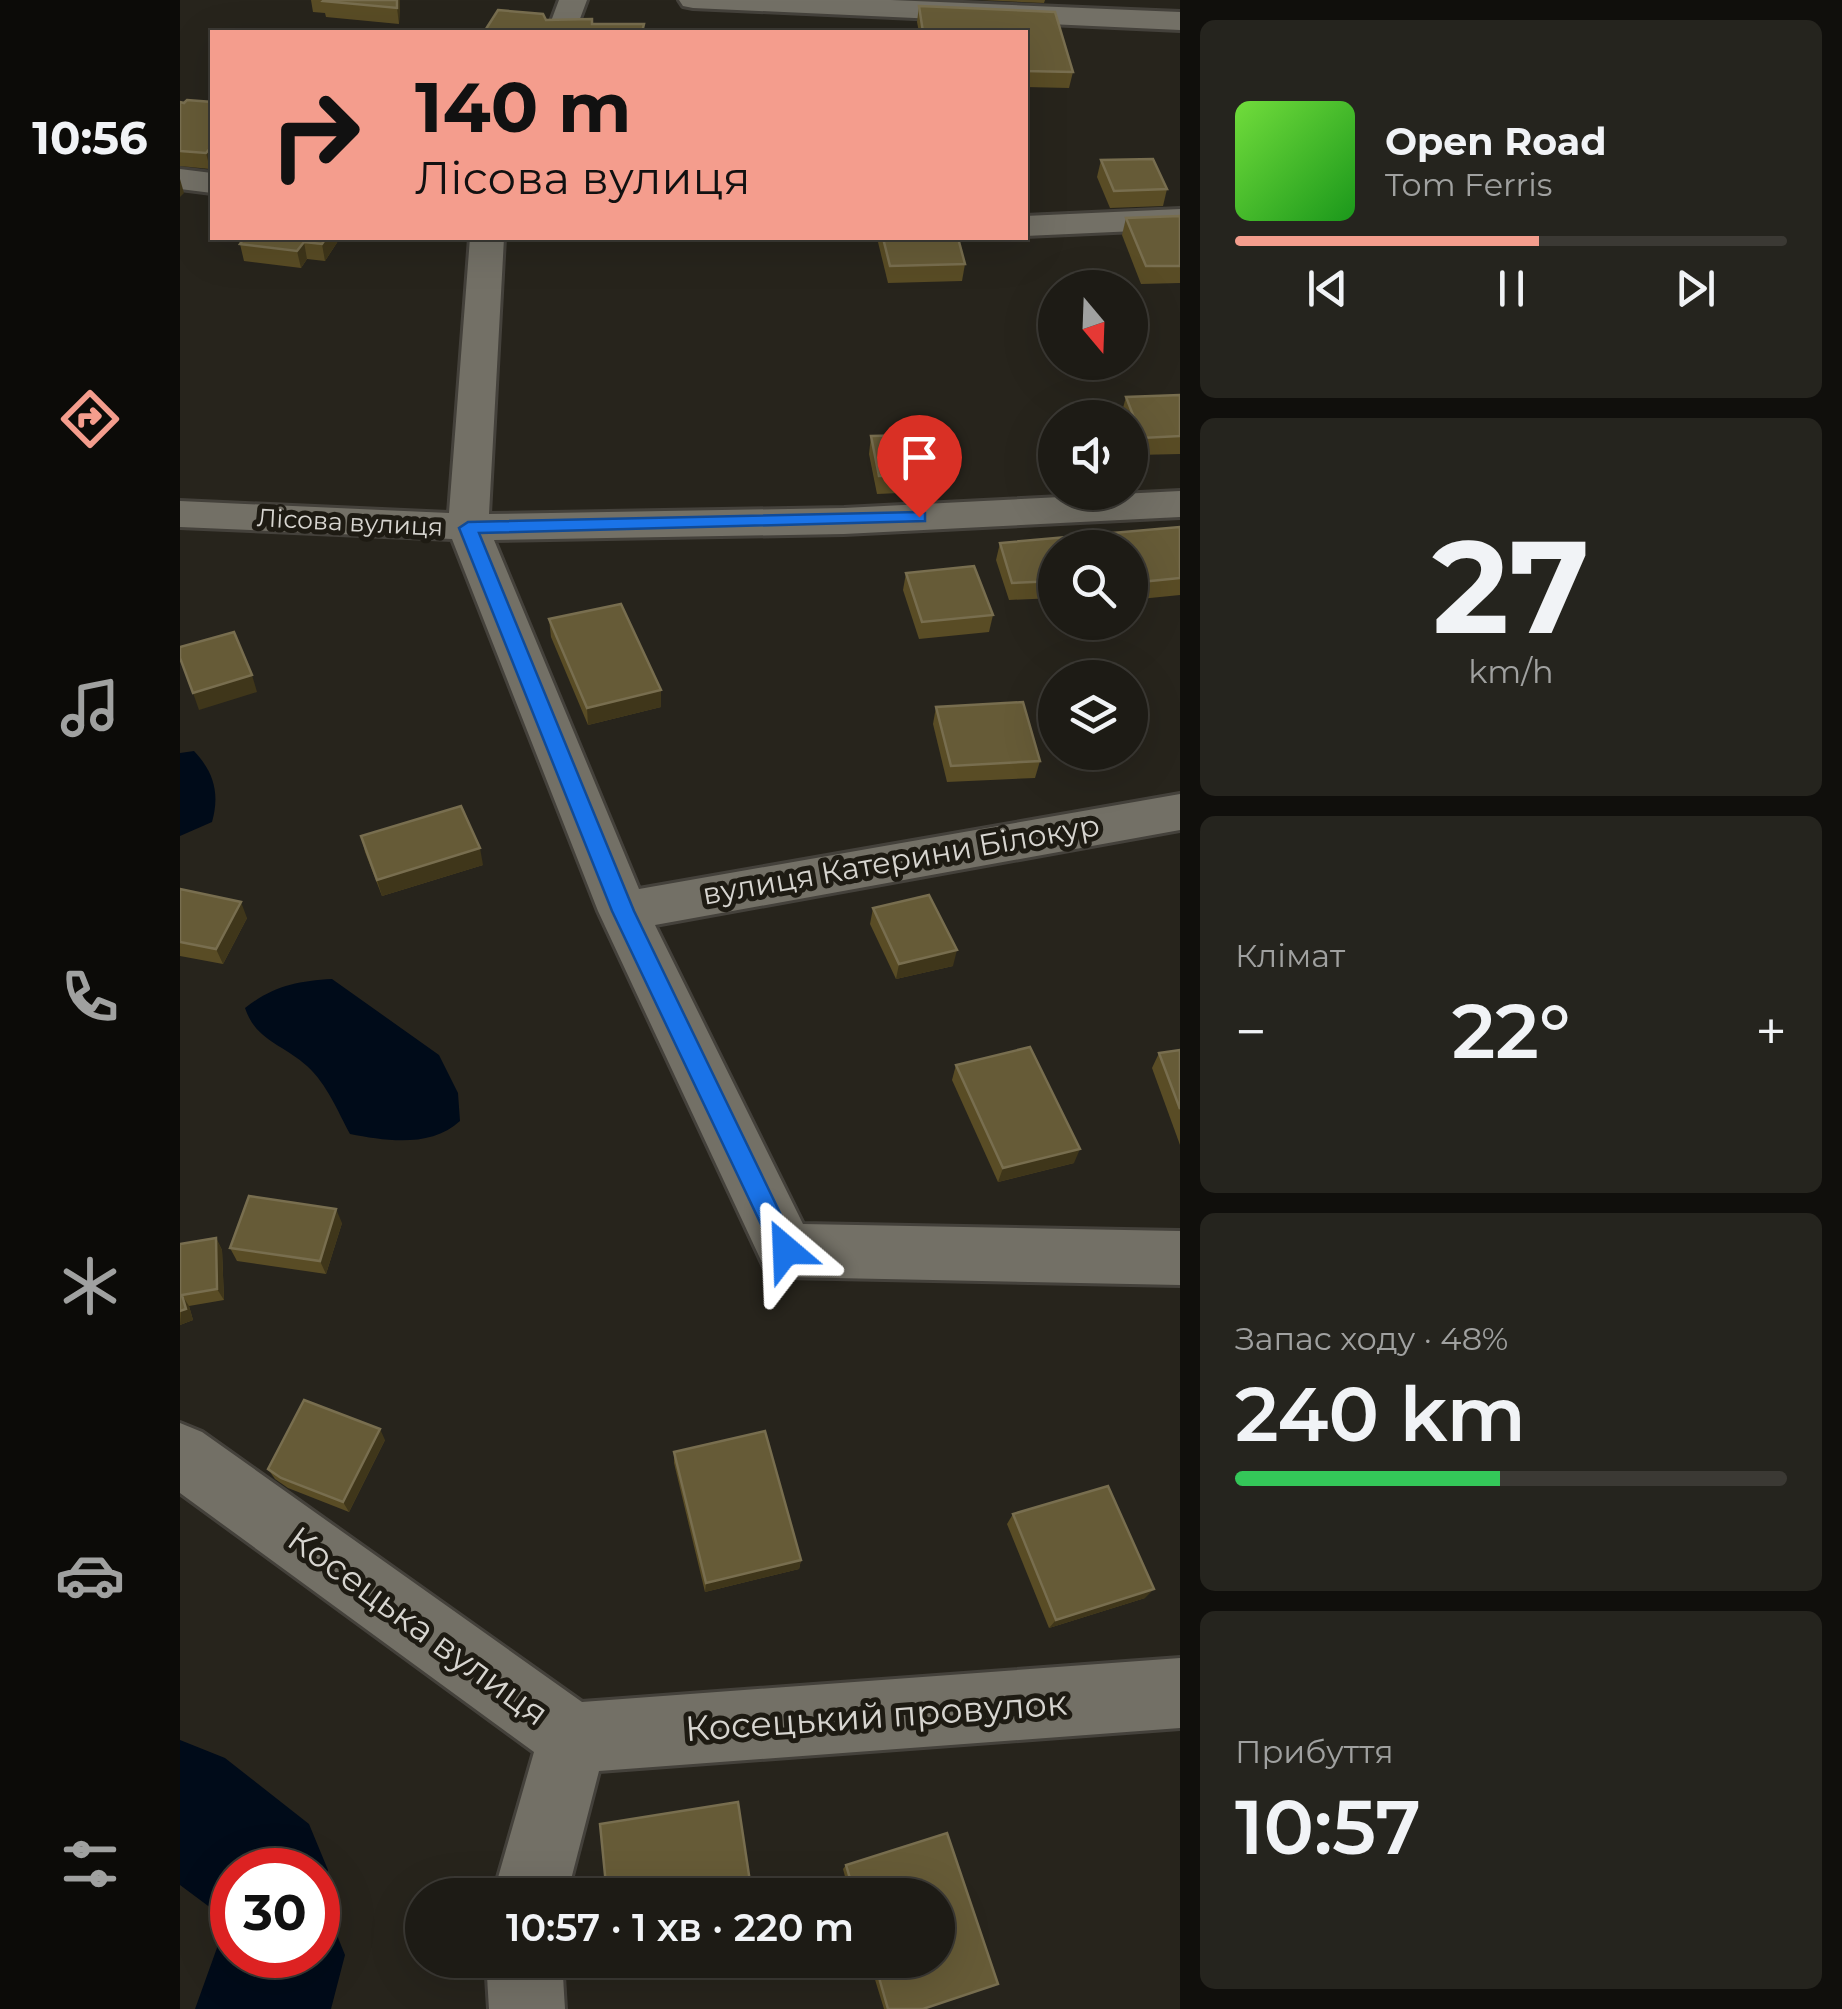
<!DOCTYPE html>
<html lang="uk">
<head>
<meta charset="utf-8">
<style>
  body { margin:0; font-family:Montserrat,sans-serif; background:#25241e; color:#f1f3f6; height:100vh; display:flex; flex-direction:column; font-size:38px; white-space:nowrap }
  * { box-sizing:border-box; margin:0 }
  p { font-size:32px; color:#a0a1a0 }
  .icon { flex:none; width:55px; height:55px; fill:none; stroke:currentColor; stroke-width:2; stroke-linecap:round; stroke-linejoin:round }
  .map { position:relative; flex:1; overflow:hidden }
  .sheet { display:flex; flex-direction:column; gap:20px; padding:20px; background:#100f0c; width:662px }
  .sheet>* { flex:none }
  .guide { position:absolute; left:30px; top:30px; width:818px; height:210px; border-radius:0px; box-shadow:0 10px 40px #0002,0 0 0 2px #3b3934; background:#f49d8d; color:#111; overflow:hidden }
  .needle { width:65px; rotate:161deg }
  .fabs { position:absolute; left:858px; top:270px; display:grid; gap:20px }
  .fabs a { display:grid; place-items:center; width:110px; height:110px; border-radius:50%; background:#1d1b15; box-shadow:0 10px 40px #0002,0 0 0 2px #3b3934; font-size:50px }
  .speed { position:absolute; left:30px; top:1848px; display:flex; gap:20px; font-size:50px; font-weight:700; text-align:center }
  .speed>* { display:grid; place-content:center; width:130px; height:130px; border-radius:50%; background:#1d1b15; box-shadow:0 10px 40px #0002,0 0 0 2px #3b3934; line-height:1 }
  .speed .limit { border:15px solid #d22; background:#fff; color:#111 }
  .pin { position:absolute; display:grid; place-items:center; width:85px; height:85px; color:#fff; margin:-102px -42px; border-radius:50% 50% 50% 0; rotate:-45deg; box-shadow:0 0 10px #0007 }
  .pin .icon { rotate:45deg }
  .me { position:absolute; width:110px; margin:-55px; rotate:334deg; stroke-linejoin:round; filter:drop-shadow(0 0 8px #0008) }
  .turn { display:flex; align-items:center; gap:35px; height:210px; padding:0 40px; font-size:45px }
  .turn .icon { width:130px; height:130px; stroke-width:2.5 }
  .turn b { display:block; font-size:70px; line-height:85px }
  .big { font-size:75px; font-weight:600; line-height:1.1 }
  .sheet .tile { flex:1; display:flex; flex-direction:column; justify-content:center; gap:15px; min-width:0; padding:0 35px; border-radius:15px; background:#25241e }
  .sheet .dial { align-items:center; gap:0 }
  .dial b { font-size:130px; line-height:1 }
  .song { display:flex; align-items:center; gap:30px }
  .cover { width:120px; height:120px; border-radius:15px; background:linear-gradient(135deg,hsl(100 70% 55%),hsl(120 70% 35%)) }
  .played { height:10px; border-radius:5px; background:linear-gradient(90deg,#f49d8d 55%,#3b3934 55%) }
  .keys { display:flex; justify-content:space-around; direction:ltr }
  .heat { display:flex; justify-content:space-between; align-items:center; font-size:55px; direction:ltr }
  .charge { height:15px; border-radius:8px; background:linear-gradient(90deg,#34c759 48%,#3b3934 0) }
  .trip { position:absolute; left:225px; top:1878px; width:550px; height:100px; border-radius:50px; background:#1d1b15; box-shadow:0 10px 40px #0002,0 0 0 2px #3b3934; font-weight:600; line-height:100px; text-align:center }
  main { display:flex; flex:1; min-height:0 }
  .tabs { display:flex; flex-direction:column; width:180px; justify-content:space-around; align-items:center; background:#0c0b08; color:#a0a1a0 }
  .tabs .icon { width:70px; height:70px }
  .tabs .selected { color:#f49d8d }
  .tabs b { font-size:45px; color:#f1f3f6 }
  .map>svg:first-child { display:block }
  .water { fill:#000b19 }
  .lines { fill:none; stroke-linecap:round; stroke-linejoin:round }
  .river { fill:#000b19; fill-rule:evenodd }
  .minor-casing { stroke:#44413b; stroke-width:6 }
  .minor { fill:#737066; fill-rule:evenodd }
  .wall { fill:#594c25 }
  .shaded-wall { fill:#3f361a }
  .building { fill:#665b37; stroke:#786e4f; stroke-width:2.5 }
  .route { fill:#1a73e8; stroke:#114b97; stroke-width:2.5 }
  .labels { text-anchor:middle; stroke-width:10; stroke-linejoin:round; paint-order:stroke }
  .far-street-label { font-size:25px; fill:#d7d5d0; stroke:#1e1b13 }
  .street-label { font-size:30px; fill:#d7d5d0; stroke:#1e1b13 }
  .near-street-label { font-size:35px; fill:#d7d5d0; stroke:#1e1b13 }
</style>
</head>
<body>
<main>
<nav class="tabs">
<b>10:56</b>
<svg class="icon selected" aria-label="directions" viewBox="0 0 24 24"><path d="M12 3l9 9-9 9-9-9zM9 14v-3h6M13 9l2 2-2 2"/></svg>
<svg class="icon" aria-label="music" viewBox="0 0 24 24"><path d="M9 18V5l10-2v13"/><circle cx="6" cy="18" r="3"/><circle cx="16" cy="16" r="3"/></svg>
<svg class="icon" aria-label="phone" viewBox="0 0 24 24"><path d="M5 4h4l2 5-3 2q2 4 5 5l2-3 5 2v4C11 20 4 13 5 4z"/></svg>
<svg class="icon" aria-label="climate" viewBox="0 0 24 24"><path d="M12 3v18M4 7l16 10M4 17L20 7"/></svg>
<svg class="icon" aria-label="car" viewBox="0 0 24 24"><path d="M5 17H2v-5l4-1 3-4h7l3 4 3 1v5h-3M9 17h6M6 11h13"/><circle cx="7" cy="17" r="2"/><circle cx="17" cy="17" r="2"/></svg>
<svg class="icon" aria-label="filters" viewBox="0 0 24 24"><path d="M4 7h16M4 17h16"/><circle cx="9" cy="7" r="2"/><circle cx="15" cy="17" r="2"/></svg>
</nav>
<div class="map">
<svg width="1000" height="2009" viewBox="0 0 1000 2009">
  <rect width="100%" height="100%" fill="#27241c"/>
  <g class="water">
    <path d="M14,751C34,772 40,794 32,822L0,836V753Z"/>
    <path d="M152,979L259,1055L278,1093L280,1121C251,1148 206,1141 170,1134C158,1112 147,1084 127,1066C103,1044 76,1041 65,1008C93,986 117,981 152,979Z"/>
  </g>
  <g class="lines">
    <polygon class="river" points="0,1740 45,1758 129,1824 148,1870 138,1895 138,1870 52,1870 52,1955 138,1955 138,1904 146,1908 165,1955 151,2009 15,2009 47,1920 0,1885"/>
    <g class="minor-casing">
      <g id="minor">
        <polygon points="379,0 407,0 395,32 367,32"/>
        <polygon points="499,0 711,0 1000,12 1000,30 513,8 503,6"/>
        <polygon points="0,169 32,173 32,193 0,189"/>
        <polygon points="1000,209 1000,229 845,236 845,216"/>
        <polygon points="290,238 324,238 309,514 664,508 1000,491 1000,517 664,534 314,540 459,889 1000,794 1000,830 475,925 623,1224 1000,1231 1000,1285 606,1277 585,1269 418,911 272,539 0,527 0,501 269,513"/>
        <polygon points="0,1423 22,1432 402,1702 1000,1658 1000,1728 419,1771 387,1895 313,1895 354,1752 0,1493"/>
        <polygon points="306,1960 382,1960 385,2009 309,2009"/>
      </g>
    </g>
    <use href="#minor" class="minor"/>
  </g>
  <g class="wall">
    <polygon points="131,0 220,0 219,24 146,17 145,13 133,12"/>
    <polygon points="801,0 865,0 864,3"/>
    <polygon points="739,6 875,12 893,72 889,88 845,87 845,32 739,32 737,22"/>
    <polygon points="0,102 32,102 30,169 0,166"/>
    <polygon points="921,160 987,189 983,206 930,208 917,177"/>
    <polygon points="1000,216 1000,283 961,284 942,235 946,218"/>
    <polygon points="160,238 145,261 127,259 121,268 64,261 60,244"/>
    <polygon points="697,238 778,238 785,264 782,281 708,283"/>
    <polygon points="1000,395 1000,454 957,455 950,437 950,418 942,418 941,415 946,397"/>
    <polygon points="691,436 745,475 742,492 697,494 689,454"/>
    <polygon points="1000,527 1000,595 950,600 950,548 875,548 875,598 829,600 816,560 820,543"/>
    <polygon points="726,573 813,615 809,632 739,639 723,590"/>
    <polygon points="369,619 481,690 481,707 408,725 371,637"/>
    <polygon points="756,707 860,761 855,778 767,782 753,724"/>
    <polygon points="181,836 303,865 202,896 185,852"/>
    <polygon points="0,889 67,918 43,964 0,956"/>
    <polygon points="693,908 773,966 716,979 690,924"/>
    <polygon points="1000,1050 1000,1145 972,1068 979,1053"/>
    <polygon points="776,1065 894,1163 818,1182 772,1080"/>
    <polygon points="162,1223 146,1274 57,1261 50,1248"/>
    <polygon points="36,1238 42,1250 44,1300 9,1306 13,1320 0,1325 0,1244"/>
    <polygon points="205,1440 169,1512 108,1488 95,1479 88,1469"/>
    <polygon points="494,1452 621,1560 619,1569 525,1592 494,1463"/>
    <polygon points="833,1514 965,1598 869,1628 827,1524"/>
    <polygon points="767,1833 818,1984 743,2009 704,2009 689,1960 758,1960 758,1895 670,1895 663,1869 666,1865"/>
  </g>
  <g class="shaded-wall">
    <polygon points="217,0 220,0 219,24 217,8"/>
    <polygon points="32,146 32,166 30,169 26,153"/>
    <polygon points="0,179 4,193 0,197"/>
    <polygon points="146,238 160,238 145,261 142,244"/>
    <polygon points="124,242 127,259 121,268 117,251"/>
    <polygon points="72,675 77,692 19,710 13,693"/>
    <polygon points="481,690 481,707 408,725 407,708"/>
    <polygon points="300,848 303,865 202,896 197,880"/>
    <polygon points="61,902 67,918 43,964 36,949"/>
    <polygon points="777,950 773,966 716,979 719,964"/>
    <polygon points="900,1149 894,1163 818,1182 823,1168"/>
    <polygon points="156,1209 162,1223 146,1274 140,1261"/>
    <polygon points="36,1238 42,1250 44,1300 37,1289"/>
    <polygon points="2,1295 9,1306 13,1320 0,1325"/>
    <polygon points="200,1429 205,1440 169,1512 163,1502"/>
    <polygon points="621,1560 619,1569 525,1592 526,1583"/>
    <polygon points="974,1589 965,1598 869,1628 876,1620"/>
  </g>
  <g class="building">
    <polygon points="144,0 217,0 217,8 143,1"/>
    <polygon points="739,6 875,12 893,72 845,71 845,32 743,32"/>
    <polygon points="318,10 363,14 366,20 412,19 412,24 464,24 462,32 304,32"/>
    <polygon points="7,100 32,102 32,146 26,153 0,151 0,102 4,103"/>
    <polygon points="973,159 987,189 934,191 921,160"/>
    <polygon points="1000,216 1000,266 966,266 946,218"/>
    <polygon points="64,238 146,238 142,244 124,242 117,251 60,244"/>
    <polygon points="703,238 778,238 785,264 710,266"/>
    <polygon points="1000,395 1000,436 962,438 946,397"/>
    <polygon points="736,435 745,475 699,476 691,436"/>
    <polygon points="1000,527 1000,578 950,583 950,548 875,548 875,581 832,583 820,543"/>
    <polygon points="794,566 813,615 742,622 726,573"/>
    <polygon points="441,604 481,690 407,708 369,619"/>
    <polygon points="54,632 72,675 13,693 0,658 0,647"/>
    <polygon points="843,702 860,761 771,766 756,707"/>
    <polygon points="281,806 300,848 197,880 181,836"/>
    <polygon points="0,889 61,902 36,949 0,942"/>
    <polygon points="749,895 777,950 719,964 693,908"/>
    <polygon points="850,1047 900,1149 823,1168 776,1065"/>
    <polygon points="1000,1050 1000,1109 979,1053"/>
    <polygon points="69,1196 156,1209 140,1261 50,1248"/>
    <polygon points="36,1238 37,1289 2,1295 6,1309 0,1311 0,1244"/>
    <polygon points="124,1400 200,1429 163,1502 101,1478 88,1469"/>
    <polygon points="585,1431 621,1560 526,1583 494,1452"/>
    <polygon points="928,1486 974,1589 876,1620 833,1514"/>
    <polygon points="558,1802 572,1895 427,1895 420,1824"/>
    <polygon points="767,1833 818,1984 743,2009 708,2009 694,1960 758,1960 758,1895 675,1895 666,1865"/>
  </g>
  <polygon class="route" points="739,512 745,513 745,521 299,533 454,911 618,1250 615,1258 606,1261 597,1258 432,911 279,528 288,522"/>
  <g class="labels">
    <g class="far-street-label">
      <text transform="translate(170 522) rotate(3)" y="9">Лісова вулиця</text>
    </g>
    <g class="street-label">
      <text transform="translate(721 860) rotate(-10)" y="10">вулиця Катерини Білокур</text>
    </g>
    <g class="near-street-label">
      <text transform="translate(238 1626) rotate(36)" y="12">Косецька вулиця</text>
      <text transform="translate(696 1716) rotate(-4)" y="12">Косецький провулок</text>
    </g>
  </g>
</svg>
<div class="fabs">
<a><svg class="needle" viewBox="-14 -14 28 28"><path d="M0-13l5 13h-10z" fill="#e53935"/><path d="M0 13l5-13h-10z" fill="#a0a1a0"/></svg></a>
<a><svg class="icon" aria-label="sound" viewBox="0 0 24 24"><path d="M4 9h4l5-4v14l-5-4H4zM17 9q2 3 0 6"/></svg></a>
<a><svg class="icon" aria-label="search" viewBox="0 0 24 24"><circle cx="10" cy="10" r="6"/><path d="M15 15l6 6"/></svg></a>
<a><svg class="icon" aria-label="layers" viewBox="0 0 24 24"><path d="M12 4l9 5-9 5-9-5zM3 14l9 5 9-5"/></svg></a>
</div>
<div class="speed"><div class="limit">30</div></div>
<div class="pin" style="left:739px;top:517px;background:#d93025"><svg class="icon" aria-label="arrive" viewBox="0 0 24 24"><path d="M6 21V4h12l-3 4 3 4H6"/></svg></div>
<svg class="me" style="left:606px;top:1250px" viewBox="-20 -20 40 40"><path d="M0-17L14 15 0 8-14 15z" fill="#1a73e8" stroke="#fff" stroke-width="4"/></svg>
<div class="trip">10:57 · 1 хв · 220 m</div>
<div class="guide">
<div class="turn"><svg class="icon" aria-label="right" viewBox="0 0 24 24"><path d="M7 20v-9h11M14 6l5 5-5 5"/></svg><div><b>140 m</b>Лісова вулиця</div></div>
</div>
</div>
<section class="sheet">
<div class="tile">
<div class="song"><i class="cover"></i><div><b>Open Road</b><p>Tom Ferris</p></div></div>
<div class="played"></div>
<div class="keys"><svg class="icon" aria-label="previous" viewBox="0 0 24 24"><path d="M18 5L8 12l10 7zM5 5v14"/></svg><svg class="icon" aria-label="pause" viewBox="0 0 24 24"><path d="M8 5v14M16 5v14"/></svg><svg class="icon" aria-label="next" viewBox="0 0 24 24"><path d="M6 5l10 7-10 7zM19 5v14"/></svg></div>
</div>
<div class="tile dial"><b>27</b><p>km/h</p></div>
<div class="tile"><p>Клімат</p>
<div class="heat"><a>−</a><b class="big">22°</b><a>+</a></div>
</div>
<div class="tile"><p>Запас ходу · 48%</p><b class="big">240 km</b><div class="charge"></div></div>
<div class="tile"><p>Прибуття</p><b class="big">10:57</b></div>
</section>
</main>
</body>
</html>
